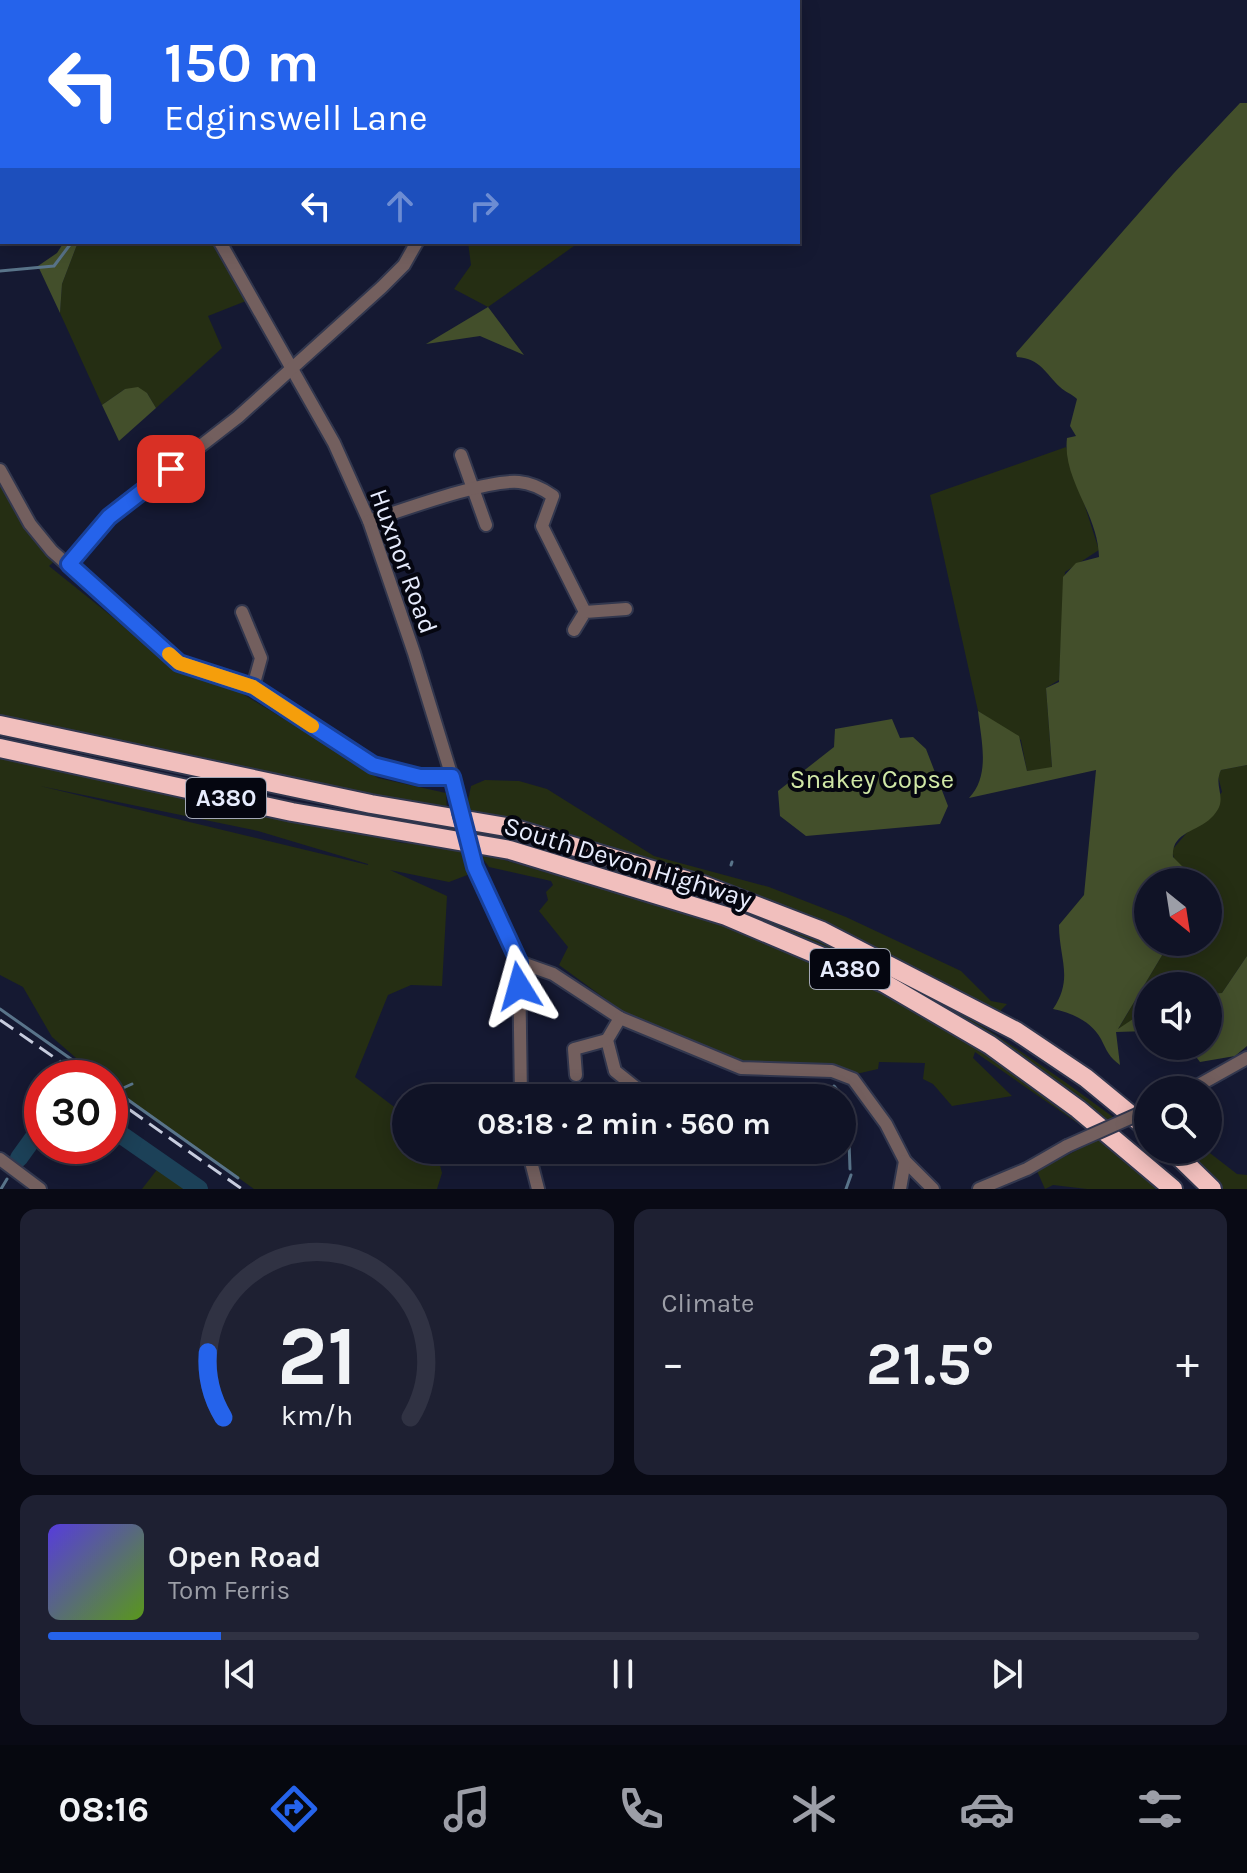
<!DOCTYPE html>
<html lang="en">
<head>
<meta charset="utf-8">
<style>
  body { margin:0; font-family:Karla,sans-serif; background:#1e2032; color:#f1f3f6; height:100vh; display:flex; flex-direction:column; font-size:30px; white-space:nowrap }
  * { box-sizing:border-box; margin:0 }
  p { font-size:26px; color:#9c9ea7 }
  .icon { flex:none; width:44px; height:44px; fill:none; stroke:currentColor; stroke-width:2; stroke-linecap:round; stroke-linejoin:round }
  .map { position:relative; height:1189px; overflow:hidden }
  .panel { display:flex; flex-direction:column; gap:20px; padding:20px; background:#090a15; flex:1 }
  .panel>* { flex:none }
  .top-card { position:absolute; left:0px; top:0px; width:800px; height:244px; box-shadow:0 4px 20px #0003,0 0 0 2px #303243; background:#2563eb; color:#fff; overflow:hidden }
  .needle { width:52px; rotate:150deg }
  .tools { position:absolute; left:1134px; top:868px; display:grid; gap:16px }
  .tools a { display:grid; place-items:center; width:88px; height:88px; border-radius:50%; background:#101326; box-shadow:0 4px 20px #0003,0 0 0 2px #303243; font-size:40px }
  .speed { position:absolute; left:24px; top:1060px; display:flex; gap:16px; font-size:40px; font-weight:700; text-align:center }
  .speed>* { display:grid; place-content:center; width:104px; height:104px; border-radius:50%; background:#101326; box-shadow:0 4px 20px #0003,0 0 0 2px #303243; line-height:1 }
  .speed .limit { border:12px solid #d22; background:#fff; color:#111 }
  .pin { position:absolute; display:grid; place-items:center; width:68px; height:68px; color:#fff; margin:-34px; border-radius:16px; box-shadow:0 4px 12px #0006 }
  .me { position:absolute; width:88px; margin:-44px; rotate:352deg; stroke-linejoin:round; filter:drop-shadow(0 0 6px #0008) }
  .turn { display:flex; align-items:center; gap:28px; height:168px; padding:0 32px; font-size:36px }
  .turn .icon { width:104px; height:104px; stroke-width:2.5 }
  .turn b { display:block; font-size:56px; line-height:68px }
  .lanes { display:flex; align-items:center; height:76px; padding:0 32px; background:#0003; justify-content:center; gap:40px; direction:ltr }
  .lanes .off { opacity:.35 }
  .big { font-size:60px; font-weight:700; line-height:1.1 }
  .panel .card { flex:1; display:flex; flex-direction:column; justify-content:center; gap:12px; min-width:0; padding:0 28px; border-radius:16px; background:#1e2032 }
  .panel .dial { align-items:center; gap:0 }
  .dial svg { height:208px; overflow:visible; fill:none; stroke:#303243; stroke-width:7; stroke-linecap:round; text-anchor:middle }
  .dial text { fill:#f1f3f6; stroke:none }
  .song { display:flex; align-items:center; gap:24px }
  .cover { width:96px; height:96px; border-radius:12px; background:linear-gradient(135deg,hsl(250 70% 55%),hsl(90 70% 35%)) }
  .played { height:8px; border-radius:4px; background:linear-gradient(90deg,#2563eb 15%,#303243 15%) }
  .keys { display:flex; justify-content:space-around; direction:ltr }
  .heat { display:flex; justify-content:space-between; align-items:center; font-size:44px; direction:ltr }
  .panel .tiles { flex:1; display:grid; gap:20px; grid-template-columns:1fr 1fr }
  .card:last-child { grid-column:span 2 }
  .trip { position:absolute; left:392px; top:1084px; width:464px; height:80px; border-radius:40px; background:#101326; box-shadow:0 4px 20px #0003,0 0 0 2px #303243; font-weight:700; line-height:80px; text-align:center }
  .menu { display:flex; height:128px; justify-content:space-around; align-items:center; background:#06080f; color:#9c9ea7 }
  .menu .icon { width:56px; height:56px }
  .menu .active { color:#2563eb }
  .menu b { font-size:36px; color:#f1f3f6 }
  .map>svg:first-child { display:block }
  .green { fill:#252e13; fill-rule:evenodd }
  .forest { fill:#434f2b }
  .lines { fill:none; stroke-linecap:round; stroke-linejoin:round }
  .stream { stroke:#59748a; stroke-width:3 }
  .river { stroke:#1c4158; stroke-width:18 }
  .minor-casing { stroke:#32374e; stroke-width:16 }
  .highway-casing { stroke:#32374e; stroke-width:22 }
  .minor { stroke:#735f5e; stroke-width:12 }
  .highway { stroke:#f1bfbd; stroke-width:18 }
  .rail { stroke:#c7ccde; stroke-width:3; stroke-dasharray:16 8; stroke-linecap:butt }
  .minor-bridge-casing { stroke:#32374e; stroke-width:16; stroke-linecap:butt }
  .minor-bridge { stroke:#735f5e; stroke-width:12 }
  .route-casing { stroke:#184099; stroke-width:20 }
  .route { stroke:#2563eb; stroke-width:14 }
  .slow { stroke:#f59e0b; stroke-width:14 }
  .labels { text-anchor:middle; stroke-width:8; stroke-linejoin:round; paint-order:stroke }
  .shield { fill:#050610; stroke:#a3a7b6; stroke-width:2 }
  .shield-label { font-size:24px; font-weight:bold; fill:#e7ecfd }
  .street-label { font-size:26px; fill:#e7ecfd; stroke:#050610 }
  .park-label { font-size:26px; fill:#d0e7a6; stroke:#050610 }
</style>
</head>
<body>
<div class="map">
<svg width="1247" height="1189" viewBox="0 0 1247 1189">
  <rect width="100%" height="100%" fill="#151932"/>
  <g class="green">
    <polygon points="78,242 215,242 246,301 208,316 222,348 156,408 147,393 125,389 102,405 60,313 62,284"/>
    <polygon points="468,242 573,242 574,246 488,307 454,289 471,265"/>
    <polygon points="1066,447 1099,550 1065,572 1059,680 1046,688 1052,768 1027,771 1021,740 978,711 930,495"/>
    <polygon points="0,483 41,544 57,559 49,566 165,659 228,685 354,761 378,778 446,793 447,811 0,728"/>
    <path d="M0,753L403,843L458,846L471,865L470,874L449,882L390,870L447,896L442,986L411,985L388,995L355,1077L406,1116V1150H436L442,1173L437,1189H254L110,1086V1078H99L52,1037L23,987L0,975ZM40,786L258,831L368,864V865Z"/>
    <polygon points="1247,765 1247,956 1222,993 1208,994 1208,986 1148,986 1148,1009 1117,1031 1170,942 1208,942 1208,882 1188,882 1188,875 1174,859 1172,850 1222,792 1218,776 1221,770"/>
    <polygon points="485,780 519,781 547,789 654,856 769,887 846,917 961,971 991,1001 1007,1004 1001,1010 1003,1020 976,1011 865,949 465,814 471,786"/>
    <path d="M470,832C571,860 676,883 773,920C897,966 1008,1039 1113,1117L1104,1121L888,979L473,839Z"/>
    <path d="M477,851C599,892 729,915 846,971C935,1013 1013,1070 1093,1126L1086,1129L975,1052L973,1058L1012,1096L952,1106L933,1084L923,1079L925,1063L879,1062L878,1069L856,1074L832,1064L744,1062L622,1011L559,965L568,947L539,911L548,900L546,892L553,885L551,881L489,867Z"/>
    <polygon points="1104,1136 1163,1189 1087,1189 1053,1185 1045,1189 1037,1171"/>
    <polygon points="1171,1150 1206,1150 1237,1174 1247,1175 1247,1189 1211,1189"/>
    <polygon points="163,1162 203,1189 142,1189"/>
  </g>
  <g class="forest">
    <path d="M1240,103H1247V765L1221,770C1212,788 1231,799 1211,818C1197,832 1171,832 1173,857L1186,870L1188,882H1148V942H1170L1118,1029L1148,1009V1031L1116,1032L1120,1065C1109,1057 1107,1051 1101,1039C1091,1021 1072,1013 1053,1009C1074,978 1059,959 1059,925L1084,895L1096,770L969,798C991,775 981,740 978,711L1019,736L1027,771L1052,767L1046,688L1059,682L1063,577L1076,563L1099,557C1098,513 1062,479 1067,438L1076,436L1070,426L1077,399C1072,394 1065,392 1060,387C1045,373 1041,359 1017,357L1016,353L1174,173Z"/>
    <polygon points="64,242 78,242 62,284 60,313 38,266 57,253"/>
    <polygon points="488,307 524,355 480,336 426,344"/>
    <polygon points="138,387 147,393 156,408 119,441 102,405 125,389"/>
    <polygon points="892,719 900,738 913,737 926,749 948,806 940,824 806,836 780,816 778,791 834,747 835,729"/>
    <polygon points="1247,956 1247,1046 1235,1056 1200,1062 1191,1050 1193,1046 1208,1046 1208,994 1222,993"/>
  </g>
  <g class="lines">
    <g class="stream">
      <polyline points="222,2 223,0"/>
      <polyline points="0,271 54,266 72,242"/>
      <polyline points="731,865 732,862"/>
      <polyline points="0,1009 98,1078"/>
      <polyline points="834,1086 847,1102 848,1110"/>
      <polyline points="110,1087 238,1178"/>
      <polyline points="119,1094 121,1089 132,1084"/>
      <polyline points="848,1115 850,1169"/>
      <polyline points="1,1189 7,1179"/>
      <polyline points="846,1189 851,1175"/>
    </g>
    <g class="river">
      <polyline points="110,1127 199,1189"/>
      <polyline points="19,1158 42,1126"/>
    </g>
    <g class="minor-casing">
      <g id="minor">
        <polyline points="158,0 159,2"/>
        <polyline points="506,2 506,0"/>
        <polyline points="220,242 334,443 369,521 414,653 452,777 459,812"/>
        <polyline points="461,455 486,525"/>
        <polyline points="0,470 30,524 52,551 179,663 253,687 373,765 420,777 452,777"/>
        <path d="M369,521C403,510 487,479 519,482C532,483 543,489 553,496L542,526L585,612"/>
        <polyline points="69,564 109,517 238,417 382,287 404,265 417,242"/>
        <polyline points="242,612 261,658 253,687"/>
        <polyline points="574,630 585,612 626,609"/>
        <polyline points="475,867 519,962 521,1098"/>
        <polyline points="519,962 553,974 620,1018 741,1068 832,1071 853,1079 886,1124 905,1161 933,1189"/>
        <polyline points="620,1018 607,1040 615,1071 640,1091"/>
        <polyline points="576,1075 574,1049 607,1040"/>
        <polyline points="1190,1090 1247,1058"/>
        <polyline points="528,1150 538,1189"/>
        <polyline points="0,1159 40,1189"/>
        <polyline points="900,1189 905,1161"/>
        <polyline points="979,1189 1027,1169 1067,1146"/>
      </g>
    </g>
    <g class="highway-casing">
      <g id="highway">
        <polyline points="0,725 371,804 512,828 703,885 822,931 1016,1031 1086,1078 1148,1129"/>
        <polyline points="0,748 292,812 510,850 726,916 884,983 990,1045 1078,1109 1173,1189"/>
        <polyline points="1172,1150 1212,1189"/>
      </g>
    </g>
    <use href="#minor" class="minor"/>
    <use href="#highway" class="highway"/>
    <g class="rail">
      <polyline points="0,1020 84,1078"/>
      <polyline points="110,1096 242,1189"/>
    </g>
    <g class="minor-bridge-casing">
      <g id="minor-bridge">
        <polyline points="459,812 475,867"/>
        <polyline points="1067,1146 1148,1110"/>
      </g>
    </g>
    <use href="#minor-bridge" class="minor-bridge"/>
  </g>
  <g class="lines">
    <g class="route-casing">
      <polyline id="route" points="171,469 109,517 69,564 179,663 253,687 373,765 420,777 452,777 475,867 519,962 519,986"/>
    </g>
    <use href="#route" class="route"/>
    <polyline class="slow" points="169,654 179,663 253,687 312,726"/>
  </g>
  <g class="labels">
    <g class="shield">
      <rect x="186" y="778" width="80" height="40" rx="6"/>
      <rect x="810" y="949" width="80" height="40" rx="6"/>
    </g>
    <g class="shield-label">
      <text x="226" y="806">A380</text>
      <text x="850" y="977">A380</text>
    </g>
    <g class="street-label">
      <text transform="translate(404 561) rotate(70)" y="9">Huxnor Road</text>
      <text transform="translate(628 862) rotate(17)" y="9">South Devon Highway</text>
    </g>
    <g class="park-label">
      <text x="872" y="788">Snakey Copse</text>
    </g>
  </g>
</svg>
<div class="tools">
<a><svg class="needle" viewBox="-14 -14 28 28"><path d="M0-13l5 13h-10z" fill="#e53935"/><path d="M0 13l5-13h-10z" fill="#9c9ea7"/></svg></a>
<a><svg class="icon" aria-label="sound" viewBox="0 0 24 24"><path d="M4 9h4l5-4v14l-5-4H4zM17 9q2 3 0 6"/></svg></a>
<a><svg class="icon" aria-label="search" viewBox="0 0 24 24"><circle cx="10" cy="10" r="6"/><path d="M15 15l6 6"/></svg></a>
</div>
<div class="speed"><div class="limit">30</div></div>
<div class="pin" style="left:171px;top:469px;background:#d93025"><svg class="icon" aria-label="arrive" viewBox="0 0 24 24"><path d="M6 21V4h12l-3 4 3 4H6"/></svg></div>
<svg class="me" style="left:519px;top:986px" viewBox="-20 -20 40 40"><path d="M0-17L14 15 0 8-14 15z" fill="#2563eb" stroke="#fff" stroke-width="4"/></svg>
<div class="trip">08:18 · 2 min · 560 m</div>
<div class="top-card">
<div class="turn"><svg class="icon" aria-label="left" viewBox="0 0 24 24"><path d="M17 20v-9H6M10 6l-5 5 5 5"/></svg><div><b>150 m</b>Edginswell Lane</div></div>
<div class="lanes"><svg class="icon" aria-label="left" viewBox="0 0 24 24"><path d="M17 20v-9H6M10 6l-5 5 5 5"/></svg><svg class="icon off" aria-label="ahead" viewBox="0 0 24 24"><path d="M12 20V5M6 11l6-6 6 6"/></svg><svg class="icon off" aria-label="right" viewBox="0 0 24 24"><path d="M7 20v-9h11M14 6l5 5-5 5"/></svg></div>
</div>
</div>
<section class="panel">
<div class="tiles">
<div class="card dial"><svg viewBox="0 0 100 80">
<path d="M14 69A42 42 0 1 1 86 69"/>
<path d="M14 69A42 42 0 0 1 8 44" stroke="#2563eb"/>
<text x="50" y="56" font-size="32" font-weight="700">21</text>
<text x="50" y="72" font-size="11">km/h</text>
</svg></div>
<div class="card"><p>Climate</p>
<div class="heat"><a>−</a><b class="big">21.5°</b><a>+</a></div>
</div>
<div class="card">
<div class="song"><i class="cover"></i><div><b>Open Road</b><p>Tom Ferris</p></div></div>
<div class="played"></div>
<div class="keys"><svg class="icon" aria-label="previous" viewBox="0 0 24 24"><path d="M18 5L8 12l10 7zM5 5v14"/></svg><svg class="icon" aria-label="pause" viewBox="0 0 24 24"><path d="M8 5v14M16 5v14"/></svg><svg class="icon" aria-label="next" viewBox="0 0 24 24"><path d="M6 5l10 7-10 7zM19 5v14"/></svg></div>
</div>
</div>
</section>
<nav class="menu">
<b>08:16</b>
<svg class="icon active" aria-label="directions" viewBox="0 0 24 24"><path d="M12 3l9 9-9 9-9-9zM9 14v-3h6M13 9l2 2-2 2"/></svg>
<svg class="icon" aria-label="music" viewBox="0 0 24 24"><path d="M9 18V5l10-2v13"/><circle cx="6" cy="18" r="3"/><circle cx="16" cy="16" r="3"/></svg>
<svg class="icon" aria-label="phone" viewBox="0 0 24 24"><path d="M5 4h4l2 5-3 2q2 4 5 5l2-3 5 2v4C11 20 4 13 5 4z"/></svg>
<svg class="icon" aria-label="climate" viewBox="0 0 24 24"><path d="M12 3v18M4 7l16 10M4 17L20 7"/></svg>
<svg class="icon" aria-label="car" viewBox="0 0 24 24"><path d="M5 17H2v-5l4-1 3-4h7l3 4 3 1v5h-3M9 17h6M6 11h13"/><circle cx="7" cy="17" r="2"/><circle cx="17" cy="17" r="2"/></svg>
<svg class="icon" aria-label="filters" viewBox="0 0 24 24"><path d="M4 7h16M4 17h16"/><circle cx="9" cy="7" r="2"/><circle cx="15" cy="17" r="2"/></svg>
</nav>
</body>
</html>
